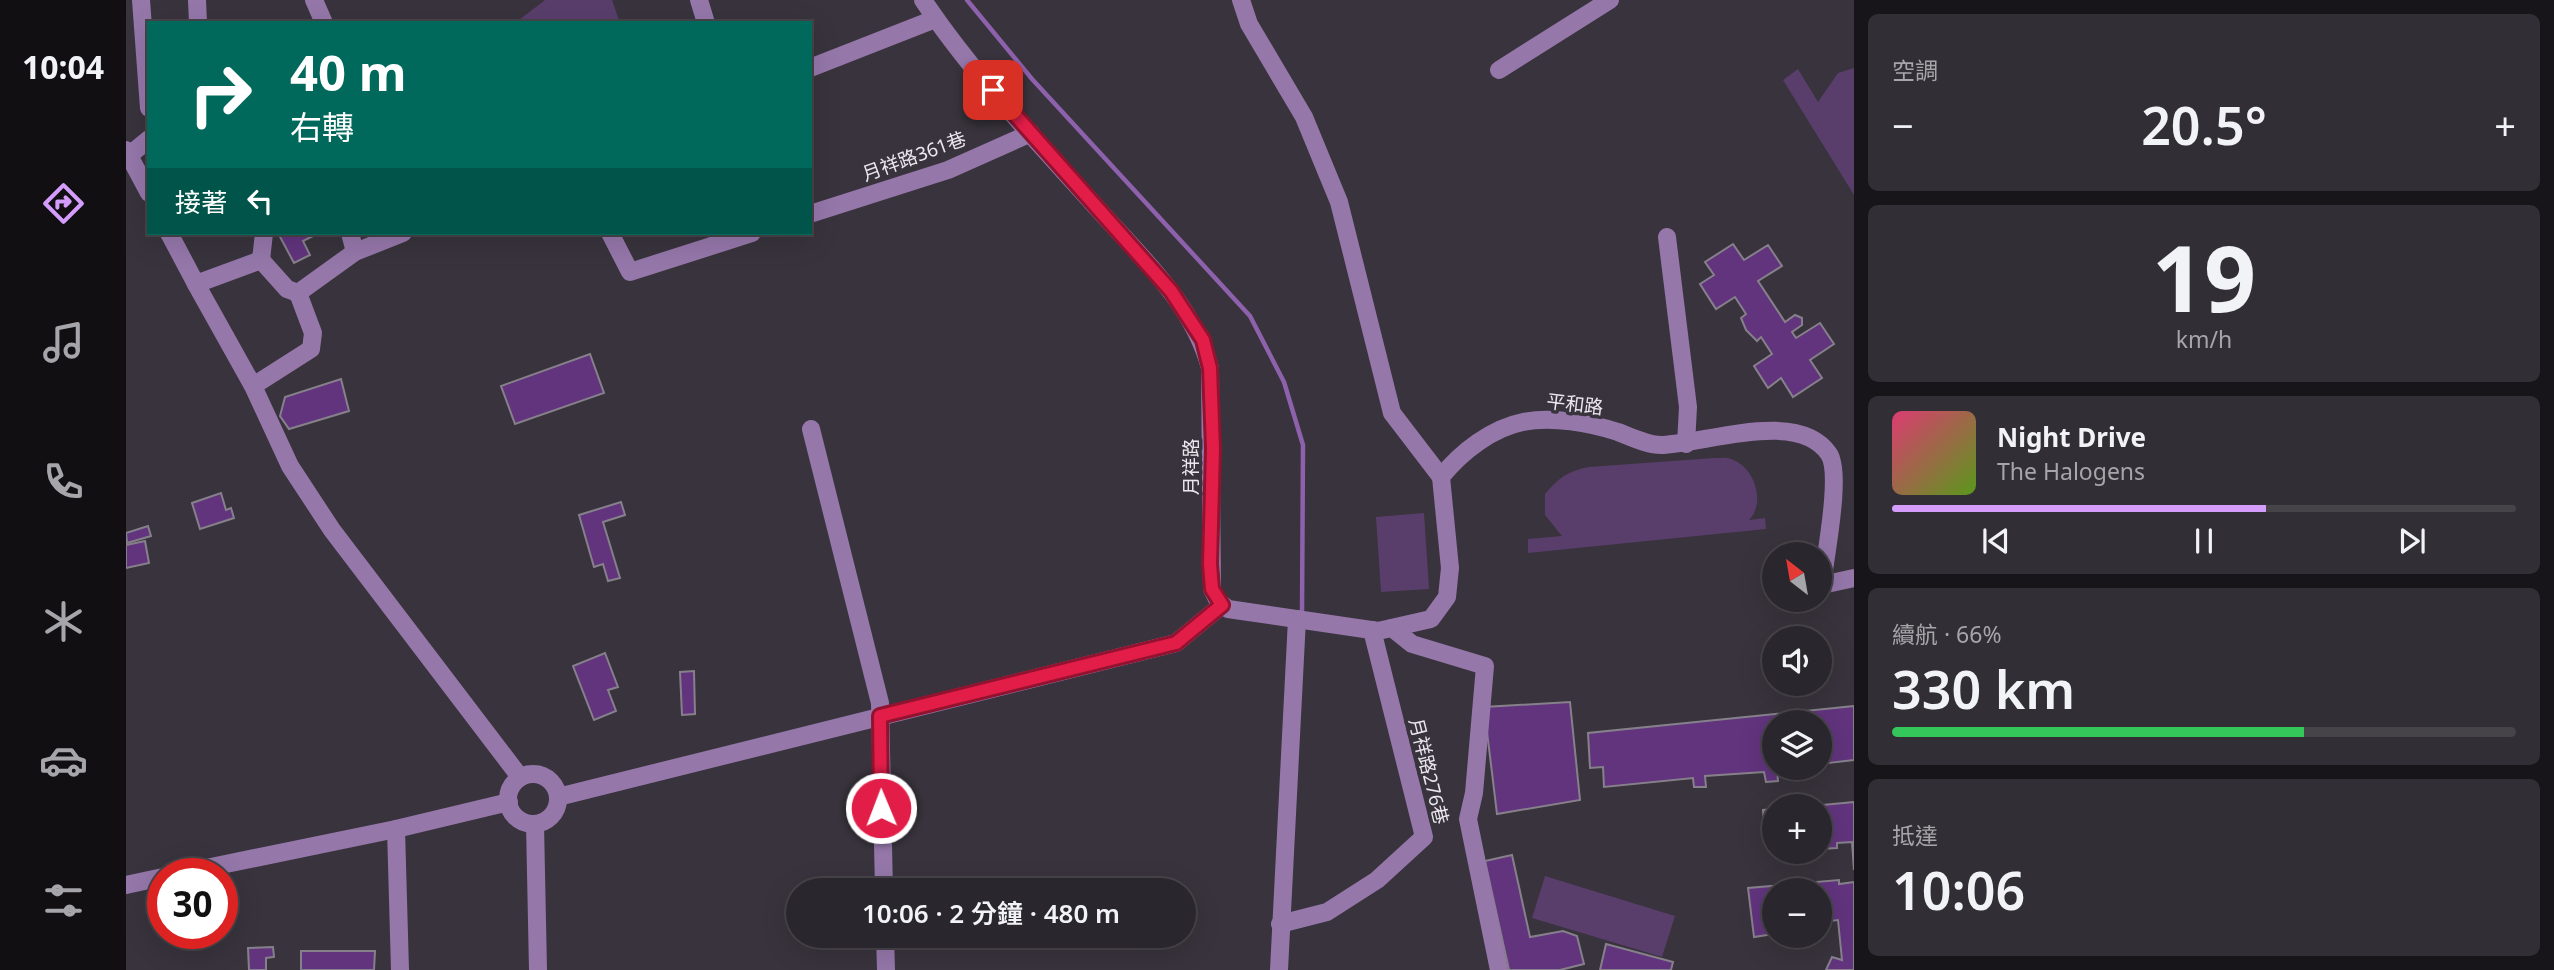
<!DOCTYPE html>
<html lang="zh-TW">
<head>
<meta charset="utf-8">
<style>
  body { margin:0; font-family:"Noto Sans","Noto Sans TC",sans-serif; background:#322e35; color:#f1f3f6; height:100vh; display:flex; flex-direction:column; font-size:26px; white-space:nowrap }
  * { box-sizing:border-box; margin:0 }
  p { font-size:23px; color:#a5a5aa }
  .icon { flex:none; width:38px; height:38px; fill:none; stroke:currentColor; stroke-width:2; stroke-linecap:round; stroke-linejoin:round }
  .map { position:relative; flex:1; overflow:hidden }
  .details { display:flex; flex-direction:column; gap:14px; padding:14px; background:#171519; width:700px }
  .details>* { flex:none }
  .top-card { position:absolute; left:21px; top:21px; width:665px; height:214px; border-radius:0px; box-shadow:0 7px 28px #0002,0 0 0 2px #464349; background:#00695c; color:#fff; overflow:hidden }
  .needle { width:46px; rotate:329deg }
  .controls { position:absolute; left:1636px; top:542px; display:grid; gap:14px }
  .controls a { display:grid; place-items:center; width:70px; height:70px; border-radius:50%; background:#2a262d; box-shadow:0 7px 28px #0002,0 0 0 2px #464349; font-size:35px }
  .speed { position:absolute; left:21px; top:858px; display:flex; gap:14px; font-size:35px; font-weight:700; text-align:center }
  .speed>* { display:grid; place-content:center; width:91px; height:91px; border-radius:50%; background:#2a262d; box-shadow:0 7px 28px #0002,0 0 0 2px #464349; line-height:1 }
  .speed .limit { border:10px solid #d22; background:#fff; color:#111 }
  .pin { position:absolute; display:grid; place-items:center; width:60px; height:60px; color:#fff; margin:-30px; border-radius:14px; box-shadow:0 4px 10px #0006 }
  .me { position:absolute; width:77px; margin:-38px; rotate:359deg; stroke-linejoin:round; filter:drop-shadow(0 0 5px #0008) }
  .turn { display:flex; align-items:center; gap:24px; height:147px; padding:0 28px; font-size:32px }
  .turn .icon { width:91px; height:91px; stroke-width:2.5 }
  .turn b { display:block; font-size:49px; line-height:60px }
  .then { display:flex; align-items:center; height:66px; padding:0 28px; background:#0003; gap:14px; font-size:26px }
  .big { font-size:52px; font-weight:600; line-height:1.1 }
  .details .card { flex:1; display:flex; flex-direction:column; justify-content:center; gap:10px; min-width:0; padding:0 24px; border-radius:10px; background:#322e35 }
  .details .dial { align-items:center; gap:0 }
  .dial b { font-size:91px; line-height:1 }
  .song { display:flex; align-items:center; gap:21px }
  .cover { width:84px; height:84px; border-radius:10px; background:linear-gradient(135deg,hsl(340 70% 55%),hsl(90 70% 35%)) }
  .played { height:7px; border-radius:4px; background:linear-gradient(90deg,#d49cfb 60%,#464349 60%) }
  .keys { display:flex; justify-content:space-around; direction:ltr }
  .heat { display:flex; justify-content:space-between; align-items:center; font-size:38px; direction:ltr }
  .charge { height:10px; border-radius:5px; background:linear-gradient(90deg,#34c759 66%,#464349 0) }
  .trip { position:absolute; left:660px; top:878px; width:410px; height:70px; border-radius:35px; background:#2a262d; box-shadow:0 7px 28px #0002,0 0 0 2px #464349; font-weight:600; line-height:70px; text-align:center }
  main { display:flex; flex:1; min-height:0 }
  .tabs { display:flex; flex-direction:column; width:126px; justify-content:space-around; align-items:center; background:#110f12; color:#a5a5aa }
  .tabs .icon { width:49px; height:49px }
  .tabs .selected { color:#d49cfb }
  .tabs b { font-size:32px; color:#f1f3f6 }
  .map>svg:first-child { display:block }
  .green { fill:#593e6b }
  .lines { fill:none; stroke-linecap:round; stroke-linejoin:round }
  .stream { stroke:#8e61ad; stroke-width:4.5 }
  .building { fill:#61347d; stroke:#86808b; stroke-width:2 }
  .minor { stroke:#9577aa; stroke-width:18 }
  .route-casing { stroke:#92132f; stroke-width:18 }
  .route { stroke:#e11d48; stroke-width:12 }
  .labels { text-anchor:middle; stroke-width:7; stroke-linejoin:round; paint-order:stroke }
  .street-label { font-size:19px; fill:#ebe7ee; stroke:#38333c }
</style>
</head>
<body>
<main>
<nav class="tabs">
<b>10:04</b>
<svg class="icon selected" aria-label="directions" viewBox="0 0 24 24"><path d="M12 3l9 9-9 9-9-9zM9 14v-3h6M13 9l2 2-2 2"/></svg>
<svg class="icon" aria-label="music" viewBox="0 0 24 24"><path d="M9 18V5l10-2v13"/><circle cx="6" cy="18" r="3"/><circle cx="16" cy="16" r="3"/></svg>
<svg class="icon" aria-label="phone" viewBox="0 0 24 24"><path d="M5 4h4l2 5-3 2q2 4 5 5l2-3 5 2v4C11 20 4 13 5 4z"/></svg>
<svg class="icon" aria-label="climate" viewBox="0 0 24 24"><path d="M12 3v18M4 7l16 10M4 17L20 7"/></svg>
<svg class="icon" aria-label="car" viewBox="0 0 24 24"><path d="M5 17H2v-5l4-1 3-4h7l3 4 3 1v5h-3M9 17h6M6 11h13"/><circle cx="7" cy="17" r="2"/><circle cx="17" cy="17" r="2"/></svg>
<svg class="icon" aria-label="filters" viewBox="0 0 24 24"><path d="M4 7h16M4 17h16"/><circle cx="9" cy="7" r="2"/><circle cx="15" cy="17" r="2"/></svg>
</nav>
<div class="map">
<svg width="1728" height="970" viewBox="0 0 1728 970">
  <rect width="100%" height="100%" fill="#38333c"/>
  <g class="green">
    <polygon points="419,0 486,0 494,23 389,23"/>
    <polygon points="1728,68 1728,195 1657,80 1672,69 1692,102 1712,73"/>
    <path d="M1588,458C1594,458 1600,457 1605,459C1629,467 1640,503 1623,520L1639,518L1640,529L1402,553V539L1436,536L1419,515V494C1431,479 1443,470 1463,467Z"/>
    <polygon points="1298,513 1303,589 1255,592 1250,517"/>
    <polygon points="1419,876 1549,916 1536,957 1406,918"/>
  </g>
  <g class="lines">
    <polyline class="stream" points="841,0 906,79 1124,316 1158,382 1177,445 1176,616"/>
  </g>
  <g class="building">
    <polygon points="152,233 193,233 177,241 184,255 168,263"/>
    <polygon points="1607,244 1618,260 1642,245 1656,266 1632,281 1659,322 1669,315 1676,318 1676,325 1666,332 1670,338 1694,323 1708,344 1684,360 1696,378 1667,397 1655,378 1642,388 1628,366 1646,354 1635,337 1631,341 1620,330 1615,318 1620,314 1609,297 1590,309 1574,284 1588,275 1579,262"/>
    <polygon points="464,354 478,393 389,424 375,386"/>
    <polygon points="215,379 223,411 163,429 154,416 159,397"/>
    <polygon points="95,493 100,510 105,508 108,518 74,529 66,503"/>
    <polygon points="495,502 499,515 477,522 494,578 482,581 477,564 468,567 453,515"/>
    <polygon points="22,526 25,536 1,543 0,533"/>
    <polygon points="19,541 23,563 0,568 0,545"/>
    <polygon points="479,653 492,687 482,690 490,711 468,720 447,666"/>
    <polygon points="568,671 569,714 556,715 554,672"/>
    <polygon points="1444,702 1454,800 1371,814 1358,707"/>
    <polygon points="1728,706 1728,760 1694,764 1694,723 1648,723 1648,768 1658,768 1651,769 1652,781 1640,782 1638,772 1579,776 1580,787 1568,787 1567,778 1478,787 1477,767 1464,768 1462,733"/>
    <polygon points="1728,802 1728,870 1726,842 1711,843 1711,848 1694,849 1694,807 1675,807"/>
    <polygon points="1648,809 1648,852 1658,852 1648,853 1646,840 1639,840 1637,810"/>
    <polygon points="1386,855 1404,937 1437,931 1451,936 1458,964 1434,970 1383,970 1359,861"/>
    <polygon points="1713,880 1713,884 1728,882 1728,970 1700,970 1706,957 1716,960 1712,920 1695,922 1694,927 1694,891 1648,891 1648,934 1628,937 1622,888"/>
    <polygon points="1480,944 1547,962 1545,970 1474,970"/>
    <polygon points="147,947 148,957 140,958 140,970 123,970 122,948"/>
    <polygon points="175,951 249,951 248,970 175,970"/>
  </g>
  <g class="lines">
    <g class="minor">
      <polyline points="15,0 23,108"/>
      <polyline points="71,0 72,23"/>
      <polyline points="188,0 198,23"/>
      <polyline points="573,0 580,23"/>
      <path d="M797,0C847,75 912,142 972,209C1015,257 1067,304 1084,368L1086,589L1092,601L1102,609L1252,631L1305,619L1321,597L1324,568L1315,477C1335,452 1366,428 1397,422C1426,416 1464,423 1492,432C1505,437 1523,446 1537,445C1582,443 1673,409 1703,454C1716,474 1699,557 1696,585L1728,578"/>
      <polyline points="1115,0 1123,24 1178,117 1213,202 1266,413 1315,477"/>
      <polyline points="684,68 809,19"/>
      <polyline points="1373,70 1484,0"/>
      <polyline points="0,150 23,193"/>
      <polyline points="0,158 23,139"/>
      <polyline points="684,214 822,170 905,133"/>
      <polyline points="43,233 70,284 135,260 161,289 172,293 229,252 277,233"/>
      <polyline points="224,233 229,252"/>
      <polyline points="484,233 504,272 626,233"/>
      <polyline points="1541,237 1562,407 1560,444"/>
      <polyline points="135,260 138,233"/>
      <polyline points="70,284 127,386 164,466 206,530 394,777"/>
      <polyline points="127,386 185,349 187,333 172,293"/>
      <polyline points="685,429 754,703 758,891"/>
      <polyline points="1266,628 1286,644 1359,666 1348,793 1342,819 1373,970"/>
      <circle cx="407" cy="799" r="25"/>
      <polyline points="432,797 1050,643 1096,605"/>
      <polyline points="409,824 412,970"/>
      <polyline points="270,829 274,970"/>
      <polyline points="56,873 270,829 383,802"/>
      <polyline points="0,885 37,877"/>
      <polyline points="1154,924 1201,912 1251,880 1298,837 1246,630"/>
      <polyline points="759,936 760,970"/>
      <polyline points="1153,970 1171,619"/>
    </g>
  </g>
  <g class="lines">
    <g class="route-casing">
      <polyline id="route" points="755,808 754,716 1050,643 1096,605 1086,589 1084,564 1087,449 1084,368 1077,340 1045,291 867,90"/>
    </g>
    <use href="#route" class="route"/>
  </g>
  <g class="labels">
    <g class="street-label">
      <text transform="translate(788 156) rotate(-20)" y="7">月祥路361巷</text>
      <text transform="translate(1449 404) rotate(7)" y="7">平和路</text>
      <text transform="translate(1065 467) rotate(-90)" y="7">月祥路</text>
      <text transform="translate(1303 771) rotate(76)" y="7">月祥路276巷</text>
    </g>
  </g>
</svg>
<div class="controls">
<a><svg class="needle" viewBox="-14 -14 28 28"><path d="M0-13l5 13h-10z" fill="#e53935"/><path d="M0 13l5-13h-10z" fill="#a5a5aa"/></svg></a>
<a><svg class="icon" aria-label="sound" viewBox="0 0 24 24"><path d="M4 9h4l5-4v14l-5-4H4zM17 9q2 3 0 6"/></svg></a>
<a><svg class="icon" aria-label="layers" viewBox="0 0 24 24"><path d="M12 4l9 5-9 5-9-5zM3 14l9 5 9-5"/></svg></a>
<a>+</a>
<a>−</a>
</div>
<div class="speed"><div class="limit">30</div></div>
<div class="pin" style="left:867px;top:90px;background:#d93025"><svg class="icon" aria-label="arrive" viewBox="0 0 24 24"><path d="M6 21V4h12l-3 4 3 4H6"/></svg></div>
<svg class="me" style="left:755px;top:808px" viewBox="-20 -20 40 40"><circle r="17" fill="#e11d48" stroke="#fff" stroke-width="3"/><path d="M0-11L8 9 0 5-8 9z" fill="#fff"/></svg>
<div class="trip">10:06 · 2 分鐘 · 480 m</div>
<div class="top-card">
<div class="turn"><svg class="icon" aria-label="right" viewBox="0 0 24 24"><path d="M7 20v-9h11M14 6l5 5-5 5"/></svg><div><b>40 m</b>右轉</div></div>
<div class="then">接著<svg class="icon" aria-label="left" viewBox="0 0 24 24"><path d="M17 20v-9H6M10 6l-5 5 5 5"/></svg></div>
</div>
</div>
<section class="details">
<div class="card"><p>空調</p>
<div class="heat"><a>−</a><b class="big">20.5°</b><a>+</a></div>
</div>
<div class="card dial"><b>19</b><p>km/h</p></div>
<div class="card">
<div class="song"><i class="cover"></i><div><b>Night Drive</b><p>The Halogens</p></div></div>
<div class="played"></div>
<div class="keys"><svg class="icon" aria-label="previous" viewBox="0 0 24 24"><path d="M18 5L8 12l10 7zM5 5v14"/></svg><svg class="icon" aria-label="pause" viewBox="0 0 24 24"><path d="M8 5v14M16 5v14"/></svg><svg class="icon" aria-label="next" viewBox="0 0 24 24"><path d="M6 5l10 7-10 7zM19 5v14"/></svg></div>
</div>
<div class="card"><p>續航 · 66%</p><b class="big">330 km</b><div class="charge"></div></div>
<div class="card"><p>抵達</p><b class="big">10:06</b></div>
</section>
</main>
</body>
</html>
